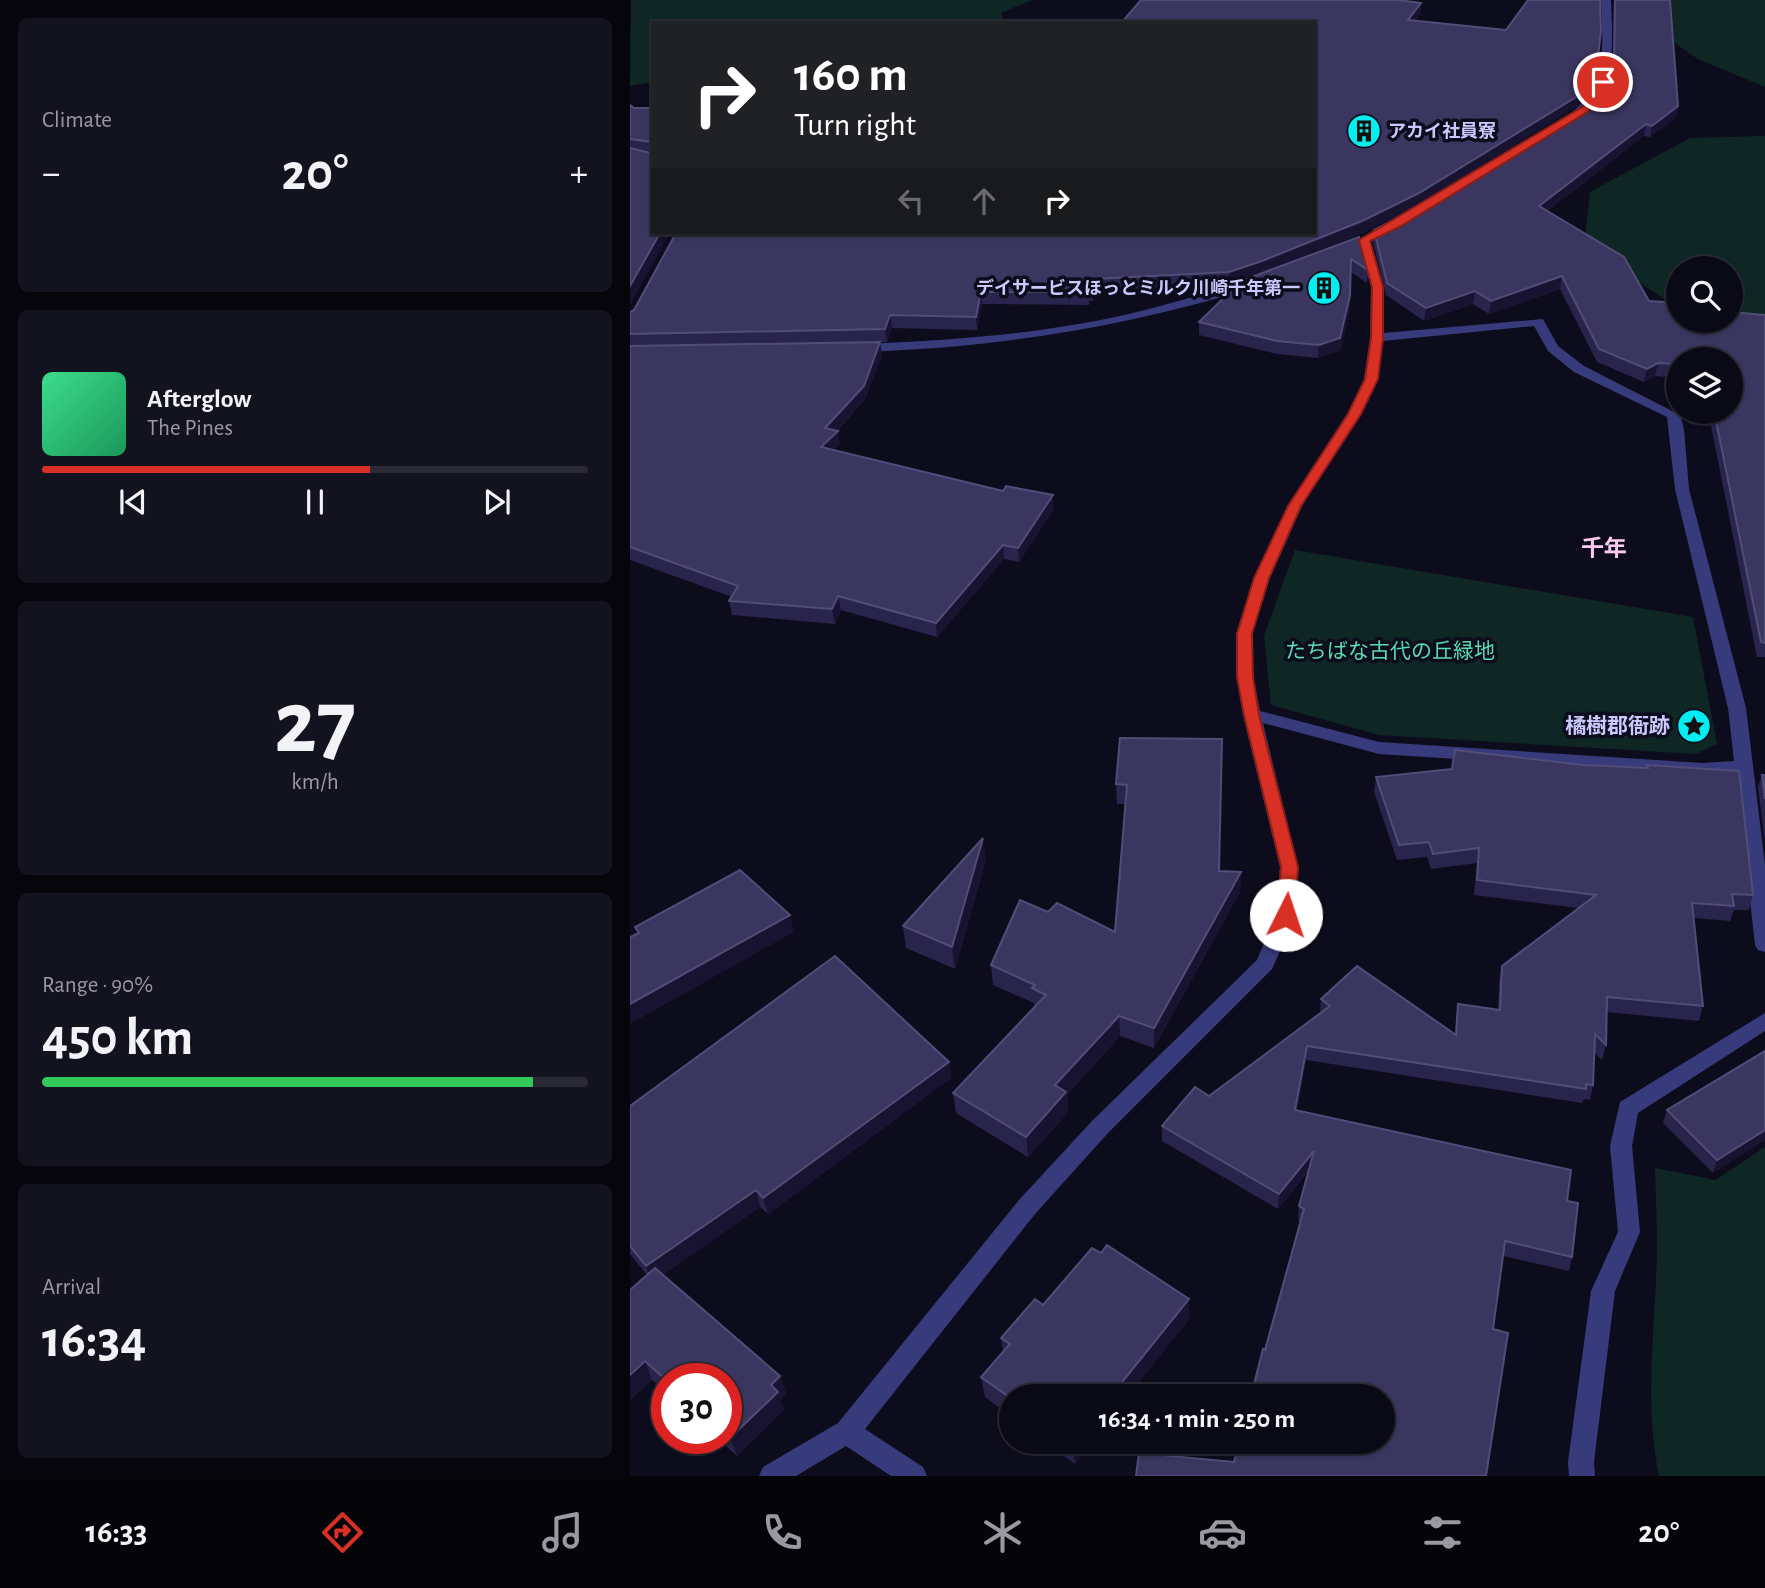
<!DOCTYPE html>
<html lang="en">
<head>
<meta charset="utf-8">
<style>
  body { margin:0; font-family:"Alegreya Sans","Noto Sans JP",sans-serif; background:#13121f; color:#f1f3f6; height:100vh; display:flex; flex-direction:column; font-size:26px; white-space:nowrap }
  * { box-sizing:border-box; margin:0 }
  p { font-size:23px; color:#999aa1 }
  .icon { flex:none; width:38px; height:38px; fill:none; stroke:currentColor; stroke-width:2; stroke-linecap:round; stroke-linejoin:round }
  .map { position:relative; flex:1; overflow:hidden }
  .side { display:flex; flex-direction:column; gap:18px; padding:18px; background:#06050c; width:630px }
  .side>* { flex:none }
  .hud { position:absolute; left:21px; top:21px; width:665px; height:214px; border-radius:0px; box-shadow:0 2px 5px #0004,0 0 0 2px #2a2a35; background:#202124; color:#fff; overflow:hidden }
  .tools { position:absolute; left:1036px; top:256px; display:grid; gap:14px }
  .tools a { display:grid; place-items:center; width:77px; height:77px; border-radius:50%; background:#0a0916; box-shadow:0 2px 5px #0004,0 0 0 2px #2a2a35; font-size:35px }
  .speed { position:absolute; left:21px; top:1363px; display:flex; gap:14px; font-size:35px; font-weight:700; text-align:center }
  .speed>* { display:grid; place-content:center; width:91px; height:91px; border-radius:50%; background:#0a0916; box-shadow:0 2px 5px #0004,0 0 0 2px #2a2a35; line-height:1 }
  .speed .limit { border:10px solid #d22; background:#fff; color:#111 }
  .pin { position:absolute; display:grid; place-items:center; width:60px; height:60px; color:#fff; margin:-30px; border:4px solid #fff; border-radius:50%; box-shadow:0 2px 7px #0007 }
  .me { position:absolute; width:77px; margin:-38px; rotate:4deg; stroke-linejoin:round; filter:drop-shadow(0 0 5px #0008) }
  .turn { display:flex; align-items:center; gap:24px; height:147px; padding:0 28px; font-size:32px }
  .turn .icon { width:91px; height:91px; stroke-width:2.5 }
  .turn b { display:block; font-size:49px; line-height:60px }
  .lanes { display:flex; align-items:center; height:66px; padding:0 28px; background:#0003; justify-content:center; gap:35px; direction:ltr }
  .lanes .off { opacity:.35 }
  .big { font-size:52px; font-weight:700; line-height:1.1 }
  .side .widget { flex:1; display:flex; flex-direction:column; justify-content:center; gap:10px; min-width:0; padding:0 24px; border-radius:10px; background:#13121f }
  .side .dial { align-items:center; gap:0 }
  .dial b { font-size:91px; line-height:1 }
  .song { display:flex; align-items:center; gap:21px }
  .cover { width:84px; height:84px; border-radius:10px; background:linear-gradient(135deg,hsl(150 70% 55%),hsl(150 70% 35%)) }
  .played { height:7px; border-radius:4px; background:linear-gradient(90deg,#d93025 60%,#2a2a35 60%) }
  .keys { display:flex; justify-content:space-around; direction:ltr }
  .heat { display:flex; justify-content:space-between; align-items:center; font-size:38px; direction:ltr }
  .charge { height:10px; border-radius:5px; background:linear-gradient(90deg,#34c759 90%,#2a2a35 0) }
  .trip { position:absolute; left:369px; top:1384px; width:396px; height:70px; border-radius:35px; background:#0a0916; box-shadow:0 2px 5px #0004,0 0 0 2px #2a2a35; font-weight:700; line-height:70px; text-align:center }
  .menu { display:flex; height:112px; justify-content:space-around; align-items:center; background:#040409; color:#999aa1 }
  .menu .icon { width:49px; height:49px }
  .menu .selected { color:#d93025 }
  .menu b { font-size:32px; color:#f1f3f6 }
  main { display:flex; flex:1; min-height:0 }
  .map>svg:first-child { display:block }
  .green { fill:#0f2724 }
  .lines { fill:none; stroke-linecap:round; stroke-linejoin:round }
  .minor { fill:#373b7c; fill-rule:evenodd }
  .wall { fill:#29244b }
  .shaded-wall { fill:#171331 }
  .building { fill:#3a365f; stroke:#514d78; stroke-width:2 }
  .route { fill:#d93025; stroke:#8d1f18; stroke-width:2 }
  .labels { text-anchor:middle; stroke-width:7; stroke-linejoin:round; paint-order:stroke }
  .far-poi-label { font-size:18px; font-weight:bold; fill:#cac9fe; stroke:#0d0c1d; text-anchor:start }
  .park-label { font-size:21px; fill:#57ddaf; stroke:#0d0c1d }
  .poi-label { font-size:21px; font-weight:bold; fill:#cac9fe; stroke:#0d0c1d; text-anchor:end }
  .neighbourhood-label { font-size:23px; font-weight:bold; fill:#fecbf0; stroke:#0d0c1d }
</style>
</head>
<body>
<main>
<section class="side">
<div class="widget"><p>Climate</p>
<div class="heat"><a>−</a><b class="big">20°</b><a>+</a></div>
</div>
<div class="widget">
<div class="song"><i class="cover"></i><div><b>Afterglow</b><p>The Pines</p></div></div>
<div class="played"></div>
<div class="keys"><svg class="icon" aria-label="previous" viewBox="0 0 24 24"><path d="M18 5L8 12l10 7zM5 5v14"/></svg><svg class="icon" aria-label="pause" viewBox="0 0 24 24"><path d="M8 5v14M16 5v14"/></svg><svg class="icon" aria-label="next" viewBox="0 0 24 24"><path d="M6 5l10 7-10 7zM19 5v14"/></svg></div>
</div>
<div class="widget dial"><b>27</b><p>km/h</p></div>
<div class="widget"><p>Range · 90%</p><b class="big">450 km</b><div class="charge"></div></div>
<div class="widget"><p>Arrival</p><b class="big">16:34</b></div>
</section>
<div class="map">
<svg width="1135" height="1476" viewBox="0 0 1135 1476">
  <rect width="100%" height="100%" fill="#0d0c1d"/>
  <g class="green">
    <polygon points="402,0 371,13 374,23 23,23 23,82 0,86 1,0"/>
    <polygon points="1000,0 1135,0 1135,87 1068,59 998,11"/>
    <polygon points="1135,136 1135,320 1101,314 1101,268 1048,268 1048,305 1042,304 954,246 960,192 1060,138"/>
    <polygon points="665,550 1063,617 1087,744 1066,754 749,735 641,705 634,636"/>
    <path d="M1135,1147V1476H1029C1014,1403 1025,1328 1027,1255C1027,1226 1026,1197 1025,1168L1086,1180Z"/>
  </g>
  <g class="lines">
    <g class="minor">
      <path d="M971,0H981C982,37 988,83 958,110C952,116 947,120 939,119V115C978,84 973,45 971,0Z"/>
      <path d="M734,236L740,240L753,287L754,333L913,319L928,346L954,366L1050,415L1054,429L1059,489L1116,708L1135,865V952L1128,950L1125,945L1106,773L1073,775L749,754L633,723L668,867L666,915L642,969L478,1133L405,1214L235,1429L293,1467L297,1476H261L216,1446L166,1476H129L133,1467L208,1423L389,1200L462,1121L627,960L646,915L650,867L613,715L607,677L606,634L624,578L658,506L717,414L734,379L740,338L741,287L728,240ZM904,326L918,351L944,372L1037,417L1045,489L1098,708L1104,761L1073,763L749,742L630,711L623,677L622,634L640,578L672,506L731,414L748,379L753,341Z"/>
      <path d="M622,280L626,281V287C496,327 366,348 230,352L223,348L230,344C313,341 395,335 476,319C526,309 573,293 622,280Z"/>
      <polygon points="1135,1013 1135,1031 1008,1113 1002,1146 1010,1232 985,1291 964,1462 965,1476 939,1476 938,1462 961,1291 988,1232 980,1146 990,1102"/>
    </g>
  </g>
  <g class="wall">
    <polygon points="984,0 1040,0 1048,106 1046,117 1020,137 1014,136 917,211 1019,301 1048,320 1135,315 1135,657 1127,657 1078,411 1101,411 1101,359 1048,359 1048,378 1025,376 1014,382 967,362 930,289 859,314 843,304 794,321 756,295 743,242 744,230 827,187 963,101 983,63"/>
    <polygon points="791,3 790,14 785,21 966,68 949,105 787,205 731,234 647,268 729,237 738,270 737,283 721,272 720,308 710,351 688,358 647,354 569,335 569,322 621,277 599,284 464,291 463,301 459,301 459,305 352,304 347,330 262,328 257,342 220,343 252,355 235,399 207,431 210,444 204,450 424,509 389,562 374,559 307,637 211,610 205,624 102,615 99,601 102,597 0,560 0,312"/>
    <polygon points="0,105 4,108 23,108 23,233 0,305"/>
    <polygon points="490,738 589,871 611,872 610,892 524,1048 490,1036 437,1095 438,1112 398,1157 326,1113 323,1093 404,1007 404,1003 363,985 361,965 418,912 485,932 496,804 487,804 486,784"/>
    <polygon points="953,765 1017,768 1017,765 1123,895 1119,910 1104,910 1100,921 1064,918 1073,1006 1069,1021 977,1012 976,1045 972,1060 964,1052 963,1085 960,1100 954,1099 952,1103 676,1060 667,1110 937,1201 942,1257 939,1271 873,1256 604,1462 670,1222 668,1221 669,1206 679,1170 648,1209 532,1141 532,1126 579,1096 690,1014 691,999 825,1034 828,1004 868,1010 869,981 872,966 948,908 844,895 847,863 801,869 797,857 767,860 744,792 746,777"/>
    <polygon points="1132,775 1135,775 1135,843 1128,787"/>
    <polygon points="356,860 325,969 276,948 273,926"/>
    <polygon points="1135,1051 1083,1173 1033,1123 1037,1110"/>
    <polygon points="319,1062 321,1078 138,1214 130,1207 33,1275 150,1376 156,1394 150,1400 154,1410 107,1456 87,1438 96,1438 96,1379 37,1379 37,1393 22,1380 0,1400 0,1290 17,1275 0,1254 0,1106"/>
    <polygon points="413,1305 559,1320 382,1396 382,1417 355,1397 351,1377 373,1352 371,1338"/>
    <polygon points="415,1442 462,1442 445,1464"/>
  </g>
  <g class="shaded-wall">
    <polygon points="791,3 790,14 777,31 778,20"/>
    <polygon points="968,57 966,68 949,105 787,205 731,234 632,274 599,284 599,272"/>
    <polygon points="1048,106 1046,117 1020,137 1022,126"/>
    <polygon points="1016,124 1014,136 908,219 909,206"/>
    <polygon points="30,233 40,233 0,305 0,286"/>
    <polygon points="932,276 930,289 859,314 861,301"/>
    <polygon points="464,279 464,291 463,301 463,289"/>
    <polygon points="845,291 843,304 794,321 796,308"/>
    <polygon points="351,292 352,304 347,330 346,317"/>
    <polygon points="720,295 720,308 710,351 688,358 689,345"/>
    <polygon points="260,315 262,328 257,342 255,329"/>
    <polygon points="250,342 252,355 235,399 197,441 208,431 210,444 194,461 191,447 195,428"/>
    <polygon points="1028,363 1025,376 1014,382 1017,369"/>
    <polygon points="423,495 424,509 389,562 388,548"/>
    <polygon points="373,545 374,559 307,637 306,623"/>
    <polygon points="208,596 211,610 205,624 202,609"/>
    <polygon points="353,838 356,860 325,969 322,947"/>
    <polygon points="611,872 610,892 524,1048 524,1028"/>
    <polygon points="160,915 164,932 0,1024 0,1004"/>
    <polygon points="489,1016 490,1036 437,1095 438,1112 398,1157 396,1137 425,1085"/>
    <polygon points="677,1046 676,1060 664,1125 665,1110"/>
    <polygon points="319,1062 321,1078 138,1214 133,1198"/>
    <polygon points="1135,1130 1135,1140 1083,1173 1087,1160"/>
    <polygon points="684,1151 682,1165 648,1209 649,1194"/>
    <polygon points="126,1190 130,1207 22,1283 16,1266"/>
    <polygon points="559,1299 559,1320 498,1396 481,1396"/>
    <polygon points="15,1361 22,1380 0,1400 0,1375"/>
    <polygon points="150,1376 156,1394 150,1400 154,1410 107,1456 100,1438 141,1385"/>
    <polygon points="444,1442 462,1442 445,1464 443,1444"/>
  </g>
  <g class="building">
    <polygon points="511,0 768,0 791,3 778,20 876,30 898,0 970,0 971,31 968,57 951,94 789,193 732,221 632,261 599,272 464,279 463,289 459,289 458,292 351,292 346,317 260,315 255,329 0,334 0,312 4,310 46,233 684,233 684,23 491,23"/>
    <polygon points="985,0 1040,0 1048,106 1022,126 1016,124 909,206 994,257 1019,301 1048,303 1048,320 1101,320 1101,312 1135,315 1135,643 1131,642 1084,411 1101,411 1101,359 1048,359 1048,364 1028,363 1017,369 969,349 932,276 861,301 845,291 796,308 757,283 744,230 827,187 963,101 984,60"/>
    <polygon points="0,105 4,108 23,108 23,146 22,142 0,139"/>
    <polygon points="0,148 20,153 23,150 23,233 30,233 0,286"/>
    <polygon points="729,237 738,270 721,259 720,295 710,338 689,345 647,341 569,322 611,281"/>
    <polygon points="250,342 234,386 195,428 208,431 191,447 373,491 376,486 423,495 388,548 373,545 306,623 208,596 202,609 99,601 108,586 0,547 0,346"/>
    <polygon points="490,738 592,739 589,871 611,872 524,1028 489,1016 425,1085 436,1092 396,1137 323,1093 416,995 402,988 405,985 361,965 390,900 418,912 427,903 485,932 497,785 486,784"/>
    <polygon points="825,750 953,765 1018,768 1017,765 1109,771 1123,895 1102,894 1104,906 1062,903 1073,1006 977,997 976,1045 965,1034 963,1085 956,1084 956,1089 677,1046 665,1110 941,1170 937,1201 948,1203 942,1257 875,1241 863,1329 878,1333 856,1476 506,1476 509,1453 604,1462 609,1442 752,1442 752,1396 621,1396 633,1349 635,1350 674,1209 669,1206 684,1151 649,1194 532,1126 565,1087 579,1096 700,1006 691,999 727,966 826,1035 828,1004 870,1010 872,966 966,895 847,880 849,848 803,854 799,842 769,845 746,777 822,769"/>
    <polygon points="1132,775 1135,775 1135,799"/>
    <polygon points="353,838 322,947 273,926"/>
    <polygon points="110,870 160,915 0,1004 0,937 9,933 5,927"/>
    <polygon points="205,956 319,1062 133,1198 126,1190 16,1266 0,1246 0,1106"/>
    <polygon points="1135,1051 1135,1130 1087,1160 1037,1110"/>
    <polygon points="477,1245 559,1299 481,1396 382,1396 382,1399 351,1377 380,1344 371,1338 405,1299 413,1305 462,1248 471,1253"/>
    <polygon points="25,1268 150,1376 141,1385 148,1392 100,1438 96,1435 96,1379 37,1379 37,1381 15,1361 0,1375 0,1290"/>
  </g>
  <polygon class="route" points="970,80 978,82 974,93 959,111 771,226 740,241 753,287 753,338 748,379 731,414 671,506 639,578 622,634 623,677 629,715 668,867 665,915 663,919 650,919 647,915 651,867 614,715 607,677 607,634 624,578 658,506 718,414 735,379 741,338 742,287 729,240 952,107 964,93"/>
  <defs>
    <g id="building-disc" transform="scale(1.75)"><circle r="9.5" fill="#03eef1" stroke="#0d0c1d"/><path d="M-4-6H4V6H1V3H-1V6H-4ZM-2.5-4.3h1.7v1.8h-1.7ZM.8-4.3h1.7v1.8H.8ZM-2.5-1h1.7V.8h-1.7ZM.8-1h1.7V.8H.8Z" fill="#111"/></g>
    <g id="sight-disc" transform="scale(1.75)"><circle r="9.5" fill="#03eef1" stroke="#0d0c1d"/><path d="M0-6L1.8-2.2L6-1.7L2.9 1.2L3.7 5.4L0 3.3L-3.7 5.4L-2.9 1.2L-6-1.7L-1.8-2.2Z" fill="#111"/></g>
  </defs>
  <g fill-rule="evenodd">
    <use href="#building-disc" x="734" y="131"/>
    <use href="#building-disc" x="694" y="288"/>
    <use href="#sight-disc" x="1064" y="726"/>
  </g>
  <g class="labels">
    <g class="far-poi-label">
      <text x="758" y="137">アカイ社員寮</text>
      <text x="670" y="294" text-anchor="end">デイサービスほっとミルク川崎千年第一</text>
    </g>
    <g class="park-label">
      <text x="760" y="658">たちばな古代の丘緑地</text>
    </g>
    <g class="poi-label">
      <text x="1040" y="733">橘樹郡衙跡</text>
    </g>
    <g class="neighbourhood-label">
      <text x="974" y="556">千年</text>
    </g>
  </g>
</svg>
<div class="tools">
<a><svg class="icon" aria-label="search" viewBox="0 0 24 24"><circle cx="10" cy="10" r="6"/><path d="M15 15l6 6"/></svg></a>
<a><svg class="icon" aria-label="layers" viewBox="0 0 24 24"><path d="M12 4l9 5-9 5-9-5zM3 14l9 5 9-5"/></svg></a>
</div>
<div class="speed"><div class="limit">30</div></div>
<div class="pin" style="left:973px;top:82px;background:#d93025"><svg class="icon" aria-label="arrive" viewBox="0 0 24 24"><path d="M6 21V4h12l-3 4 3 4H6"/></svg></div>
<svg class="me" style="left:656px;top:915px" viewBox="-20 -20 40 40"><circle r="19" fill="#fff"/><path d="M0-13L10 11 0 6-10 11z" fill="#d93025"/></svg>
<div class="trip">16:34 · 1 min · 250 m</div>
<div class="hud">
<div class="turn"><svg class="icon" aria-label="right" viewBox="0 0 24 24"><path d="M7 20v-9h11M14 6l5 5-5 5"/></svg><div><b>160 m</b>Turn right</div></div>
<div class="lanes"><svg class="icon off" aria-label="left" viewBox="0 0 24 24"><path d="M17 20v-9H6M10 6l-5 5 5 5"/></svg><svg class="icon off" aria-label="ahead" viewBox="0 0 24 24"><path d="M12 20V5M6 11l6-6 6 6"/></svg><svg class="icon" aria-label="right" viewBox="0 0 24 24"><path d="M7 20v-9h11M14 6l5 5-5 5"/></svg></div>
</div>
</div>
</main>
<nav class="menu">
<b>16:33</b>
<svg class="icon selected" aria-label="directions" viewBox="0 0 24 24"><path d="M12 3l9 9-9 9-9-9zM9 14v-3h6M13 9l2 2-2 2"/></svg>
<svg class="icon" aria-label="music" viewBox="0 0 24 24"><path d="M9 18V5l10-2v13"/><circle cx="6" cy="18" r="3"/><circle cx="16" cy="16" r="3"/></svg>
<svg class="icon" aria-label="phone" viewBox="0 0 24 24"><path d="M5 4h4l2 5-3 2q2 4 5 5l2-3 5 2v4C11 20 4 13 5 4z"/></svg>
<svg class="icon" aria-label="climate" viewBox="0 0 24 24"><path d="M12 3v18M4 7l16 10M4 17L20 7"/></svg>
<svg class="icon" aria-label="car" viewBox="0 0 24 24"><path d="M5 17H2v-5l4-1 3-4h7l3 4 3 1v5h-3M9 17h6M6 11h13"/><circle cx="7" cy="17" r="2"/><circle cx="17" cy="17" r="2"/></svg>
<svg class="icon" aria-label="filters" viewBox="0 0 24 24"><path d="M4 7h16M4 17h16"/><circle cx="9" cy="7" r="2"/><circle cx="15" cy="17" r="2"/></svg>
<b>20°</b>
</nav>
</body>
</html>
